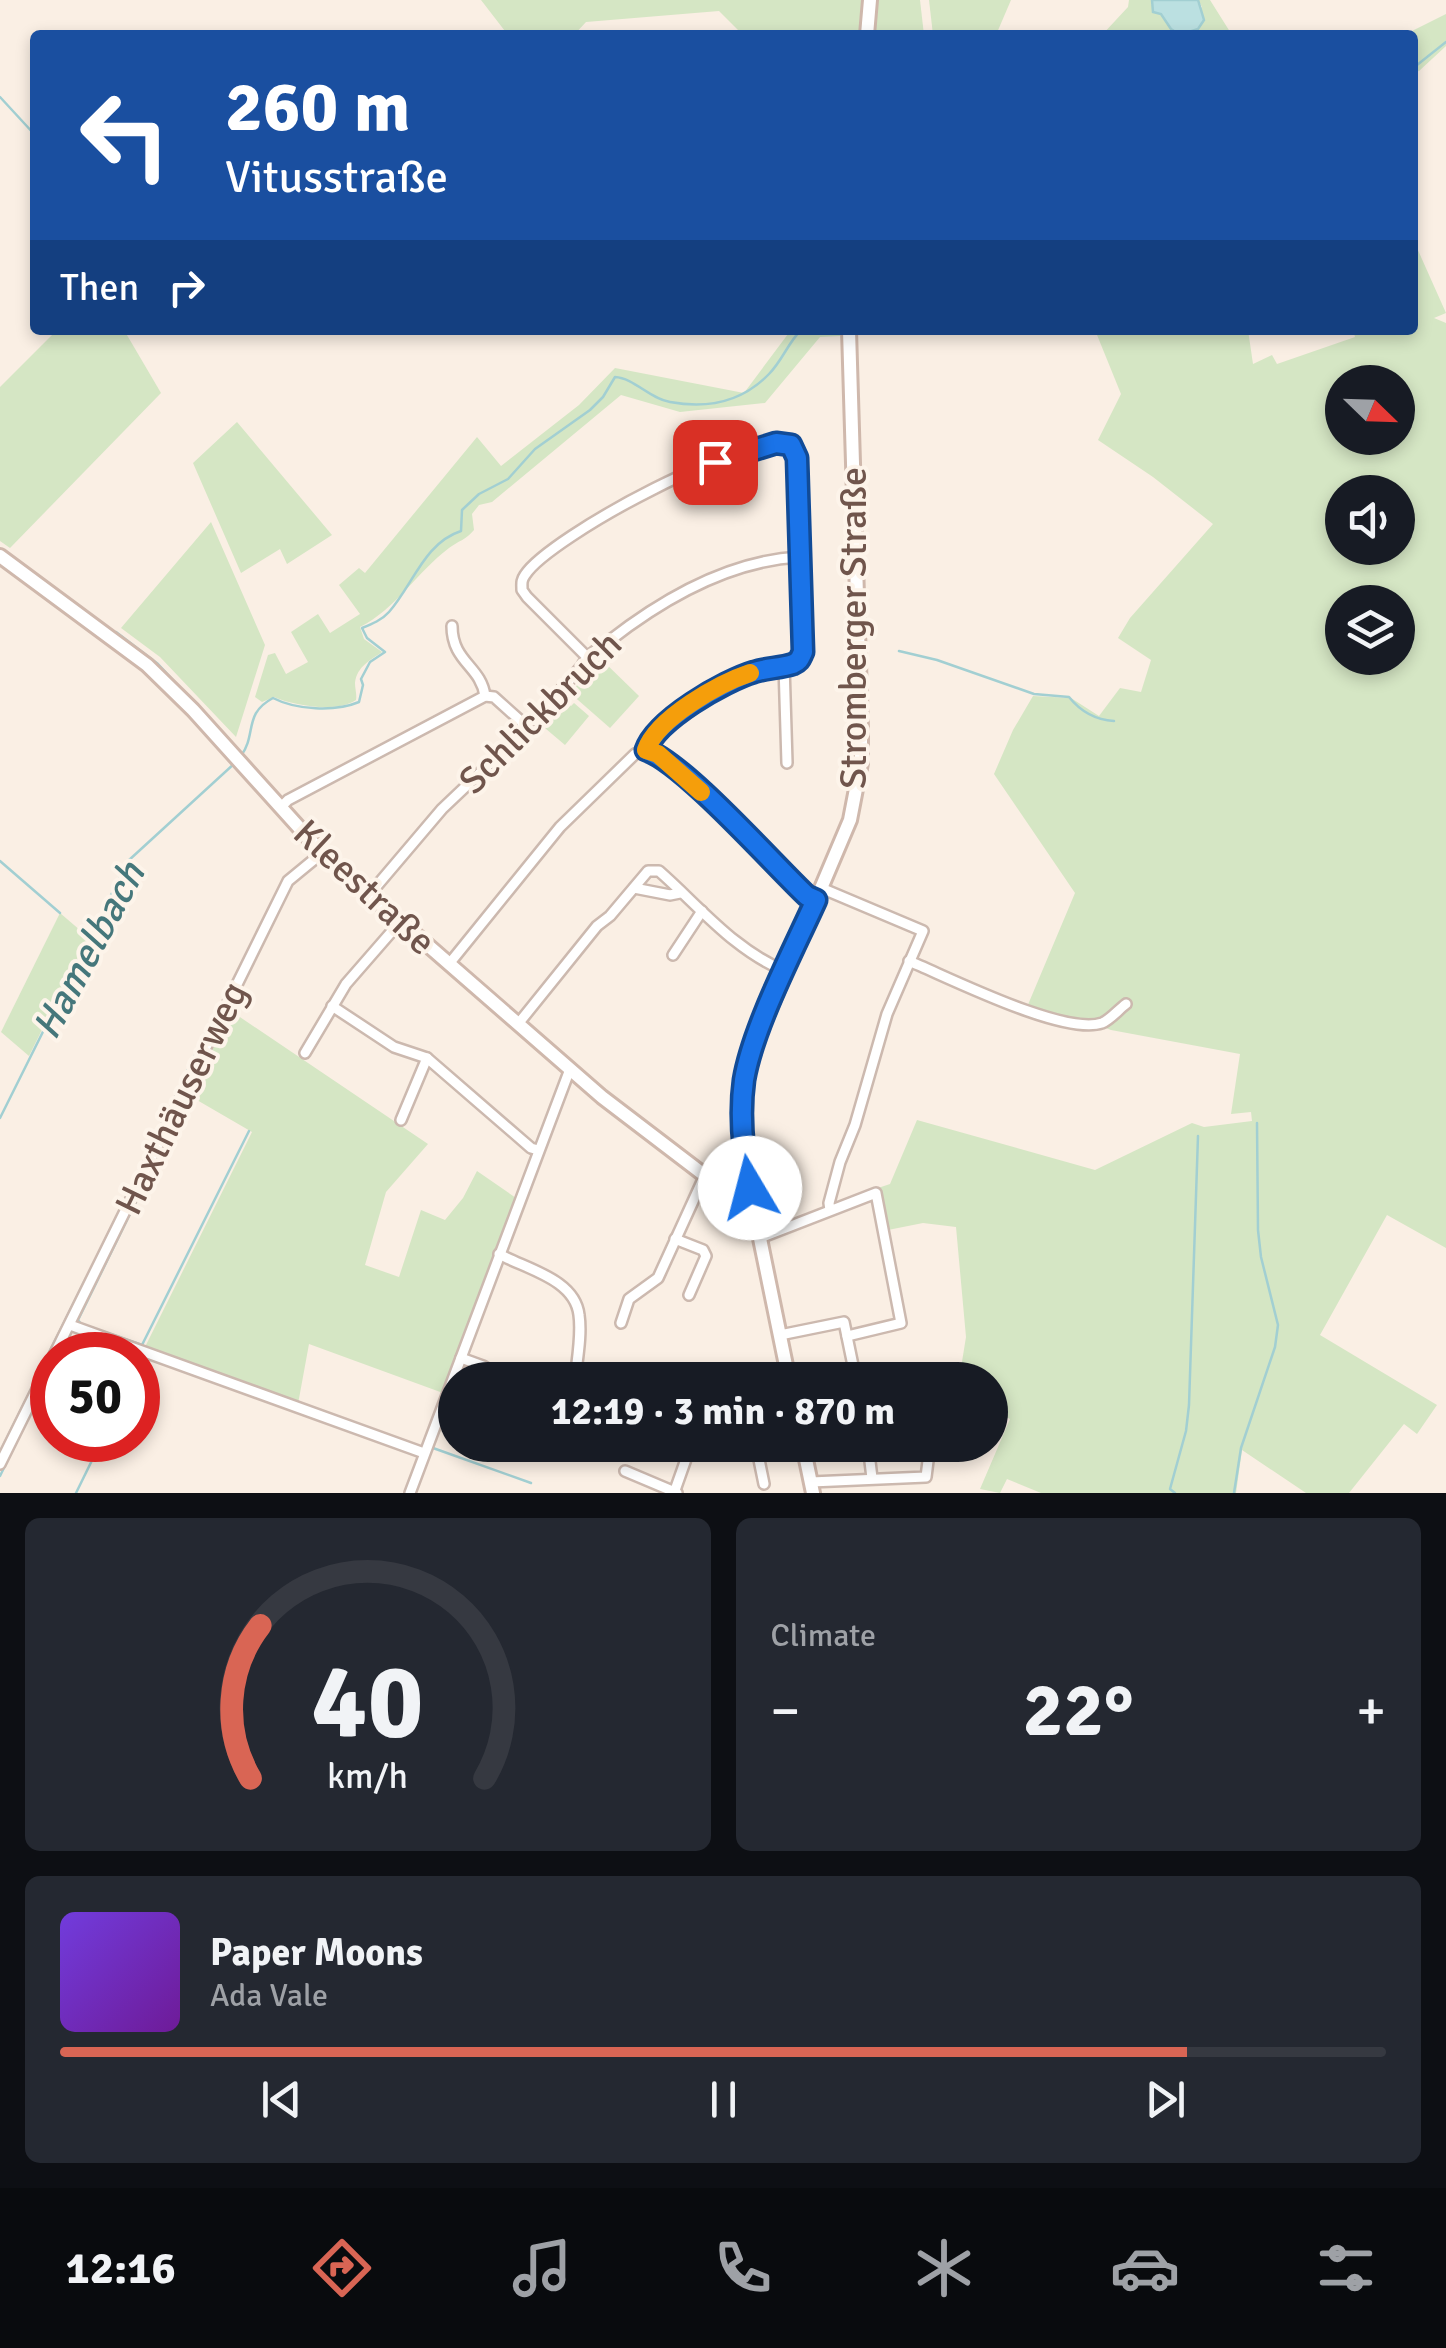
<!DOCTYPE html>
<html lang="en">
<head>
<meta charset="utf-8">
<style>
  body { margin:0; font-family:Signika,sans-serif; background:#242831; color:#f1f3f6; height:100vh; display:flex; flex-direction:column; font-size:38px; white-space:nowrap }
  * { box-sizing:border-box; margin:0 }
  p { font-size:32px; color:#9ea1a6 }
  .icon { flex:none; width:55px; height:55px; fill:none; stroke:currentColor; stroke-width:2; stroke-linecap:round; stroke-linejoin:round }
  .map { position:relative; height:1493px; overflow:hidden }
  .details { display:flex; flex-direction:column; gap:25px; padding:25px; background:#0d0f14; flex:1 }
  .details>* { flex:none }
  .top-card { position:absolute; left:30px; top:30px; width:1388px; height:305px; border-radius:10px; box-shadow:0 5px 15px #0003; background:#1a4fa0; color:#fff; overflow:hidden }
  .needle { width:65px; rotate:113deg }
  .buttons { position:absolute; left:1325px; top:365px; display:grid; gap:20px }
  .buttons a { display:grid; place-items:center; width:90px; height:90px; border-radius:50%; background:#171b24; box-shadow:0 5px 15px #0003; font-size:50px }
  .speed { position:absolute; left:30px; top:1332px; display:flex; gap:20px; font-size:50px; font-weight:700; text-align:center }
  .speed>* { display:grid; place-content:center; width:130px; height:130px; border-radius:50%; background:#171b24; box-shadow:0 5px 15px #0003; line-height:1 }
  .speed .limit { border:15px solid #d22; background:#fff; color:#111 }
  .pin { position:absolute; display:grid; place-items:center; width:85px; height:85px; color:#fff; margin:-42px; border-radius:20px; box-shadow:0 5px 15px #0006 }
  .me { position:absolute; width:110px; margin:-55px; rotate:352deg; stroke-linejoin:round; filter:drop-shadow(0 0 8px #0008) }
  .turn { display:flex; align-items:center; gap:35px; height:210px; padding:0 30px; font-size:45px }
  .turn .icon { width:130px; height:130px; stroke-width:2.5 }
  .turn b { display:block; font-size:70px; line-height:85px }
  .then { display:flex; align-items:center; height:95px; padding:0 30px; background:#0003; gap:20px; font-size:38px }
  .big { font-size:75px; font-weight:800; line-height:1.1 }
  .details .tile { flex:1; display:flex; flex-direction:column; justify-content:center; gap:15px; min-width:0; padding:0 35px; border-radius:15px; background:#242831 }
  .details .dial { align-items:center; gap:0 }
  .dial svg { height:260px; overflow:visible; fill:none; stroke:#363941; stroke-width:7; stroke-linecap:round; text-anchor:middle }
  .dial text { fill:#f1f3f6; stroke:none }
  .song { display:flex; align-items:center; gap:30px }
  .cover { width:120px; height:120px; border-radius:15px; background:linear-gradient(135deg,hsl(260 70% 55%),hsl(280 70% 35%)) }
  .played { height:10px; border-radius:5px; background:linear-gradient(90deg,#d96554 85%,#363941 85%) }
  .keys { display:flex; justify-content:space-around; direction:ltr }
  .heat { display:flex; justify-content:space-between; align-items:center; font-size:55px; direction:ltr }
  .details .tiles { flex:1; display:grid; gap:25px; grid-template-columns:1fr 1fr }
  .tile:last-child { grid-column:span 2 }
  .trip { position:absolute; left:438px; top:1362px; width:570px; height:100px; border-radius:50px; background:#171b24; box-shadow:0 5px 15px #0003; font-weight:800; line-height:100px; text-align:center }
  .tabs { display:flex; height:160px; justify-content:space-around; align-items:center; background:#090b0e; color:#9ea1a6 }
  .tabs .icon { width:70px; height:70px }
  .tabs .active { color:#d96554 }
  .tabs b { font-size:45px; color:#f1f3f6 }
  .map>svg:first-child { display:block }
  .green { fill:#d5e6c4; fill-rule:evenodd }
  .water { fill:#bbe0e1; stroke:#a2cfd2; stroke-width:2.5 }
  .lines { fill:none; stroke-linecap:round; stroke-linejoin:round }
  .stream { stroke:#a2cfd2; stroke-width:2.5 }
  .street-casing { stroke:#ccb9af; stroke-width:14 }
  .secondary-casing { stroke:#cfb8ac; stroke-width:18 }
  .street { stroke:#fff; stroke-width:9 }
  .secondary { stroke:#fff; stroke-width:12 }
  .route-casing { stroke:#114b97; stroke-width:25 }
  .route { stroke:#1a73e8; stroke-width:18 }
  .slow { stroke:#f59e0b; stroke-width:18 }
  .labels { text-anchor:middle; stroke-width:8; stroke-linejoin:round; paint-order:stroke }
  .street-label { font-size:38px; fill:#70554c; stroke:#fdf4ea }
  .water-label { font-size:40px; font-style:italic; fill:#45777b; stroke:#fdf4ea }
</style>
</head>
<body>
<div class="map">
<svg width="1446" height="1493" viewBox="0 0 1446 1493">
  <rect width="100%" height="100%" fill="#faefe4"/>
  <g class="green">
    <polygon points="481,0 862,0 859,35 741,33 719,11 586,22 574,35 508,35"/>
    <polygon points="877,0 920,0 924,35 875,34"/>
    <polygon points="929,0 1011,0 996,35 933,35"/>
    <polygon points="1129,0 1152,0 1151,4 1166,19 1171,29 1202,7 1198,0 1210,0 1232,35 1102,35 1128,7"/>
    <polygon points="1446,14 1446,46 1419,71 1413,73 1412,35 1404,35"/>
    <path d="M1413,239L1446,313L1434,318L1446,323V1248L1387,1215L1320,1335L1437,1405L1417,1434L1404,1424L1349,1493H1306L1242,1450L1236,1493H1041L1007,1479L1000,1493L980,1489L1010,1419L990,1409V1380H959L966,1337L956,1227L923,1223L888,1230L878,1188L890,1184L917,1120L1095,1170L1192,1123L1204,1127L1252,1121L1251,1112L1231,1114L1240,1054L1111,1030C1084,1018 1055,1018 1027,1007L1075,893L994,774L1013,730L1033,696L1071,698L1099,716L1120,688L1141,692L1151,660L1118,638L1130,618L1213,524L1153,477L1098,440L1121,394L1095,330H1248L1253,364L1272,355L1277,364L1355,337L1353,330H1412ZM1342,382H1398V438H1342ZM1342,492H1398V548H1342ZM1342,602H1398V658H1342Z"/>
    <polygon points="57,330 124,330 161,393 10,548 0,541 0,387"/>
    <path d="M791,330H840V336L820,337L765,403L680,412L621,395L492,502L479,505L472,514L474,530C466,540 458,541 449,548C417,572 396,609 360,627L364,639L382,652C371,660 357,666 355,683C355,689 357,694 356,700C337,713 295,706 274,697L262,702L255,697L268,655L275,653L286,674L308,662L291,632L318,614L330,633L360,614L339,585L359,568L365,573L477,437L501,466L579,405L615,368L744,393Z"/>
    <polygon points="237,422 332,535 287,564 280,549 241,573 193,463"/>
    <polygon points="211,522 265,645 236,737 160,657 121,628"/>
    <polygon points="601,659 639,696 610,728 570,693"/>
    <polygon points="561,698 571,706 574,703 589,716 565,745 539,723"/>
    <polygon points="60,913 88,937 29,1056 1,1032"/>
    <polygon points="231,1011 428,1144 386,1192 365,1265 399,1277 421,1210 445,1220 463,1198 477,1171 516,1198 443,1393 309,1344 298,1404 144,1349 252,1132 190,1096"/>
  </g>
  <polygon class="water" points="1152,0 1198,0 1204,20 1198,29 1180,35 1171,29 1161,14 1153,12"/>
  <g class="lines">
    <g class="stream">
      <polyline points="861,35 863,0"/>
      <polyline points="1412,69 1446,42"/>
      <polyline points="0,97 35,135"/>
      <polyline points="0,565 39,593"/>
      <polyline points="30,570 106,626"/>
      <polyline points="116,632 158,664 230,741"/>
      <path d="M899,651L937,660L1034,694L1069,697C1081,712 1097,720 1114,721"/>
      <polyline points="183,709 227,758"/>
      <path d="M241,756C257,734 243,714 273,698C296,710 335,712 359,702L363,685L361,679L370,662L385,652L367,638L362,628C372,624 382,620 389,612C413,585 424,543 461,531L462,510L479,494L508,479L535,449L590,410L603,397L615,377C634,378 650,399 670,402C708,409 742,402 769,374C782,361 788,343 801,330"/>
      <polyline points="0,861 60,913"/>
      <polyline points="228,1014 78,1320 81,1324 142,1345 249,1131"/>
      <polyline points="0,1118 128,861 236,762"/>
      <polyline points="90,1271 219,1006"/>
      <polyline points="59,1355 70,1333"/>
      <polyline points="138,1369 143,1357"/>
      <polyline points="433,1448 531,1483"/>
      <polyline points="0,1452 86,1278"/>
      <polyline points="0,1476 52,1369"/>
      <polyline points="76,1493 102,1440"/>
      <polyline points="1175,1493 1170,1489 1186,1431 1189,1405 1198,1136"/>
      <polyline points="1234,1493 1241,1448 1275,1347 1278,1325 1261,1257 1258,1230 1257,1123"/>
    </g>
    <g class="street-casing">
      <g id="street">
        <path d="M452,626C452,662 481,666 485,696"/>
        <polyline points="784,665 787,763"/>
        <polyline points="647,750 658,754 682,775 807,896 816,900"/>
        <polyline points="281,807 288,800 485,696 494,697 523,723"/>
        <polyline points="634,888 670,895 680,893"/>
        <polyline points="821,888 923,931 887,1014 855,1125 840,1162 829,1203 830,1210"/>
        <path d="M369,895L442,809L521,734L523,723L536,718L582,666C587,654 599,649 609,641C664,598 729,561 799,557"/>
        <polyline points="673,955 702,911"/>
        <path d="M909,961C948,977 1064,1036 1102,1023C1110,1020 1118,1010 1126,1004"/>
        <path d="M449,964L560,827L635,754L647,750C655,720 724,681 754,672C766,668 781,668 793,664C800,661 800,658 803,652L797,458L794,448C756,425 549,537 525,575C521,581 522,583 522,590L527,597L586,656"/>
        <polyline points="332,1006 394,1047 427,1058 531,1148 538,1150"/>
        <path d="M518,1024L597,926L610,916L648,871H659C700,907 734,950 785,971"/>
        <polyline points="305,1053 346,984 400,922"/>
        <polyline points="401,1120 427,1058"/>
        <polyline points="760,1238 876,1193 901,1323 847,1336"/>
        <polyline points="675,1239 703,1250 706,1256 689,1295"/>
        <path d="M499,1254C526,1269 575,1279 579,1315C582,1335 577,1360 575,1380"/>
        <polyline points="621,1323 629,1299 658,1278 705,1175"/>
        <polyline points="70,1325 424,1453"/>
        <polyline points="780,1335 844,1322 856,1380"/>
        <polyline points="54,1355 288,881 322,853"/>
        <polyline points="461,1358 483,1366 506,1380"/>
        <polyline points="756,1445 764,1484"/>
        <polyline points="868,1445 872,1478"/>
        <polyline points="0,1464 52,1359"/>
        <polyline points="625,1471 677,1493"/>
        <polyline points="811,1482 926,1477 930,1445"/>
        <polyline points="410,1493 570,1069"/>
        <polyline points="674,1493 691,1445"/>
      </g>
    </g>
    <g class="secondary-casing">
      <g id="secondary">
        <polyline points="867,35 870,0"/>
        <polyline points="0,556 147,665 193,710 322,853 602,1097 716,1184 729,1189 750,1188"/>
        <polyline points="789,1380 748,1180 743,1141 745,1080 752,1051 850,820 861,763 861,729 849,330"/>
        <polyline points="803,1445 813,1493"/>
      </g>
    </g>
    <use href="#street" class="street"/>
    <use href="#secondary" class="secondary"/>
  </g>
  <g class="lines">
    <g class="route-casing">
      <path id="route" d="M715,462L776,443L791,445L797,458L803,652C800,658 800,661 793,664C781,668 766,668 754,672C724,681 656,720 646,750C684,763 773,864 807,896L816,900C793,951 753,1027 744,1080C739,1116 743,1153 750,1188"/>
    </g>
    <use href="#route" class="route"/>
    <path class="slow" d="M701,792L658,754L646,750C657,718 720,683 750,673"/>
  </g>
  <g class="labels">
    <g class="street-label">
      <text transform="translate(853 628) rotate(-90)" y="13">Stromberger Straße</text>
      <text transform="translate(540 712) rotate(-45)" y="13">Schlickbruch</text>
      <text transform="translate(365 887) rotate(43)" y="13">Kleestraße</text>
      <text transform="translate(181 1098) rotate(-64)" y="13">Haxthäuserweg</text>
    </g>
    <g class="water-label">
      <text transform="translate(88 950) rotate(-62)" y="14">Hamelbach</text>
    </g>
  </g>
</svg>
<div class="buttons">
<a><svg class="needle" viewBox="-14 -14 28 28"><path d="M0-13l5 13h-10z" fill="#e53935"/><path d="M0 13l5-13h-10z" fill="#9ea1a6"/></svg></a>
<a><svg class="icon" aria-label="sound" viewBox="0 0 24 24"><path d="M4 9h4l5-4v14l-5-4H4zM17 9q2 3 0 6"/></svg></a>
<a><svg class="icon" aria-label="layers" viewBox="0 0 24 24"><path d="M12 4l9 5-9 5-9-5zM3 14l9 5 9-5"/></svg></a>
</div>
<div class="speed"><div class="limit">50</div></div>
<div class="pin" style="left:715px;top:462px;background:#d93025"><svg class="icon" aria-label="arrive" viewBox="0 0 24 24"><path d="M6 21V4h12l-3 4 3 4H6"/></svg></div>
<svg class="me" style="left:750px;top:1188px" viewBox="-20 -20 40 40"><circle r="19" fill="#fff"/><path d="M0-13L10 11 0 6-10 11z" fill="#1a73e8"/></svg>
<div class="trip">12:19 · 3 min · 870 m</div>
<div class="top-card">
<div class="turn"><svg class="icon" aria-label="left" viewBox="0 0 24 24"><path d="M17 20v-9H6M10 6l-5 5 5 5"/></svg><div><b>260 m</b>Vitusstraße</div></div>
<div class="then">Then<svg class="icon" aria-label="right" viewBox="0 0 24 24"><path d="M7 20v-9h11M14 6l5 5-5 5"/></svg></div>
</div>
</div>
<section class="details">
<div class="tiles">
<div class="tile dial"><svg viewBox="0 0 100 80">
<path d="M14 69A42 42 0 1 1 86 69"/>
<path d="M14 69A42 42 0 0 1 17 22" stroke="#d96554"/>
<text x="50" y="56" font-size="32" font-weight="700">40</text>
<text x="50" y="72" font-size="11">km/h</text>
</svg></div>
<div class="tile"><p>Climate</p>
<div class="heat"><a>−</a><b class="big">22°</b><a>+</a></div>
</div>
<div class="tile">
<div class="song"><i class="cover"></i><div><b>Paper Moons</b><p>Ada Vale</p></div></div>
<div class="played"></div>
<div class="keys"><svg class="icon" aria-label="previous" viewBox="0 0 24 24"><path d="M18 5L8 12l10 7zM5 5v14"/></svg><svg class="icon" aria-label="pause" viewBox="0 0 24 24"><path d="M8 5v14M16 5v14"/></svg><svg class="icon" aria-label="next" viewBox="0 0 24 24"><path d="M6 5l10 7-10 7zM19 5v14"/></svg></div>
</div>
</div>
</section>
<nav class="tabs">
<b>12:16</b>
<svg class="icon active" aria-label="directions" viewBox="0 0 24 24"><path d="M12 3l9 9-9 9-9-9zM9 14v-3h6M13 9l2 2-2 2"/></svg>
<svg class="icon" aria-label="music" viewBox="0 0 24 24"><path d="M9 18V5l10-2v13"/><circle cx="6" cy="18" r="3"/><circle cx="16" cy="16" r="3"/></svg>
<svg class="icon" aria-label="phone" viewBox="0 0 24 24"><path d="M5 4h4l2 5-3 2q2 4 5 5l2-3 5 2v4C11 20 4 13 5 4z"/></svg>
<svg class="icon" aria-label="climate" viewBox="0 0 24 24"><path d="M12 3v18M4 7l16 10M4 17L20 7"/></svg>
<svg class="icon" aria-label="car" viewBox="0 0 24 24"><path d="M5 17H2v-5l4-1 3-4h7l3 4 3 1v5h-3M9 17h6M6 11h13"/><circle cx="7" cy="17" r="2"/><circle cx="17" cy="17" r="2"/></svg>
<svg class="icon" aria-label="filters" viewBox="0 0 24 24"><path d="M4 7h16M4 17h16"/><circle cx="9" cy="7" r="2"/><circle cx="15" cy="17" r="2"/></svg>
</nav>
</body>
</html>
